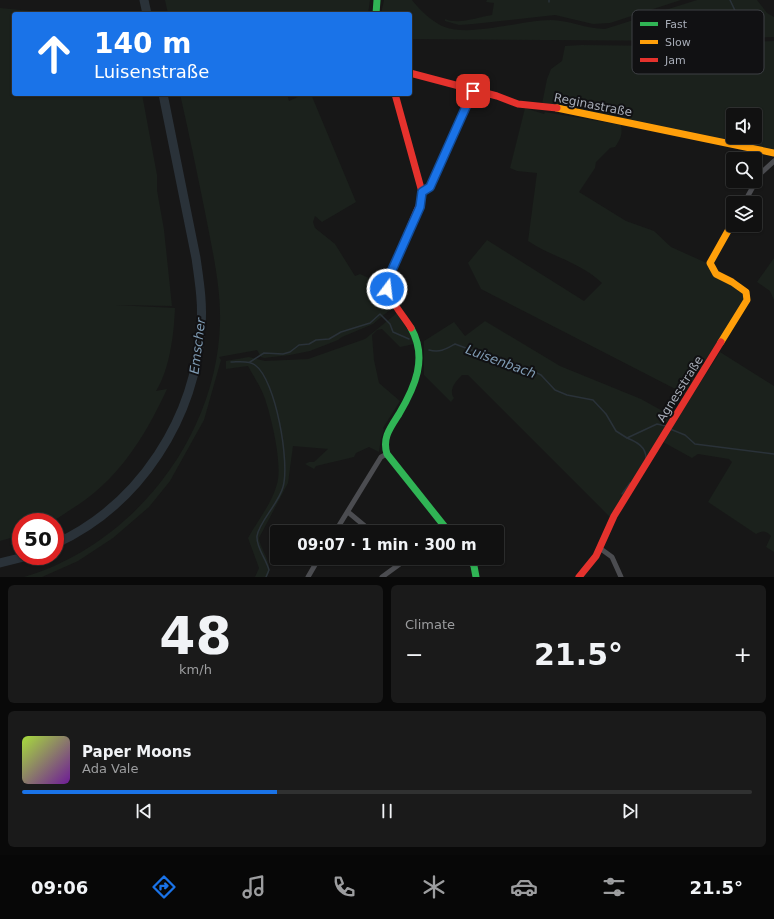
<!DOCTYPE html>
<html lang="en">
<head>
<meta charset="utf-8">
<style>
  body { margin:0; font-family:"DejaVu Sans",sans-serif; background:#1a1a1a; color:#f1f3f6; height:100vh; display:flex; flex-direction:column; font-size:15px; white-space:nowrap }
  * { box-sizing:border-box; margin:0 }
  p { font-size:13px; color:#9c9d9f }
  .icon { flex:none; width:22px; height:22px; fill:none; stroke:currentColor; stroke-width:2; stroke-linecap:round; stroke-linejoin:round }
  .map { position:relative; height:577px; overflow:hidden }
  .drawer { display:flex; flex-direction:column; gap:8px; padding:8px; background:#090909; flex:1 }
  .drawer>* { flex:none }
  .top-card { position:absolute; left:12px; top:12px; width:400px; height:84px; border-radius:4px; box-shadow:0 1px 3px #0004,0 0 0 1px #303131; background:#1a73e8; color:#fff; overflow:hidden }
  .controls { position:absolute; left:726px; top:108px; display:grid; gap:8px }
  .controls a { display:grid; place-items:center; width:36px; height:36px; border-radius:4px; background:#111; box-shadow:0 1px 3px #0004,0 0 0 1px #303131; font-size:20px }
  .speed { position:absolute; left:12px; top:513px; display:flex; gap:8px; font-size:20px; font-weight:700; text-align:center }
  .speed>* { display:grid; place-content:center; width:52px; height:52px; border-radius:50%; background:#111; box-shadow:0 1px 3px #0004,0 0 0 1px #303131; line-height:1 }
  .speed .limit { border:6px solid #d22; background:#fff; color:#111 }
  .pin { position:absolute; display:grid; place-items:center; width:34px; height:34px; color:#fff; margin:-17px; border-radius:8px; box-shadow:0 2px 6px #0006 }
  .me { position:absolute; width:44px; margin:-22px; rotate:15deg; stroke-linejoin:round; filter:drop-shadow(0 0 3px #0008) }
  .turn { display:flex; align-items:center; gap:14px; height:84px; padding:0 16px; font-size:18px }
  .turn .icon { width:52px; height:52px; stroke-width:2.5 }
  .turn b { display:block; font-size:28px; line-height:34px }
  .big { font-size:30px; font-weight:600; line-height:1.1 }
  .drawer .card { flex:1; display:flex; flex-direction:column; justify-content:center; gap:6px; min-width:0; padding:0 14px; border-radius:6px; background:#1a1a1a }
  .drawer .dial { align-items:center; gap:0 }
  .dial b { font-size:52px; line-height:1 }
  .song { display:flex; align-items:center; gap:12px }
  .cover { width:48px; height:48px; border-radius:6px; background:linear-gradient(135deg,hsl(80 70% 55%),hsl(280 70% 35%)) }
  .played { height:4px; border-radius:2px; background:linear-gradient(90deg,#1a73e8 35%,#303131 35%) }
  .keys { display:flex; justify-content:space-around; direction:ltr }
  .heat { display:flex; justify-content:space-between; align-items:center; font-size:22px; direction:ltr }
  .drawer .tiles { flex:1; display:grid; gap:8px; grid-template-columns:1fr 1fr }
  .card:last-child { grid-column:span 2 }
  .trip { position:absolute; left:270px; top:525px; width:234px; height:40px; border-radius:4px; background:#111; box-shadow:0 1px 3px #0004,0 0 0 1px #303131; font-weight:600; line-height:40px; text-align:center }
  .menu { display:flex; height:64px; justify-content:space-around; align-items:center; background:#070707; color:#9c9d9f }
  .menu .icon { width:28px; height:28px }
  .menu .current { color:#1a73e8 }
  .menu b { font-size:18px; color:#f1f3f6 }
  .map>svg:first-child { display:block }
  .green { fill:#1b211c; fill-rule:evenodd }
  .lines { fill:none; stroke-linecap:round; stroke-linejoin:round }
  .stream { stroke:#2a3239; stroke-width:1.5 }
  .river { stroke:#2a3239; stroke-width:9 }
  .street { stroke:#4b4c50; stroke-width:5 }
  .fast { stroke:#30b455; stroke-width:7 }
  .slow { stroke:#ff9f0a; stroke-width:7 }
  .jam { stroke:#e5322d; stroke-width:7 }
  .route-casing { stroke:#114b97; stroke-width:10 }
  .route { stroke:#1a73e8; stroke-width:7 }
  .labels { text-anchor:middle; stroke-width:4; stroke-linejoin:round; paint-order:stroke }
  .street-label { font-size:12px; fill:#a8adb8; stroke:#111113 }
  .water-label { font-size:13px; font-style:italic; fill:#7f9bb3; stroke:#111113 }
  .key { fill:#111113; stroke:#3e4045; stroke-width:1 }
  .key-label { font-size:11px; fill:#a8adb8 }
</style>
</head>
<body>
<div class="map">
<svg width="774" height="577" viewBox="0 0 774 577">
  <rect width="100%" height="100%" fill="#171717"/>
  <g class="green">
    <polygon points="165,0 370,0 368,14 168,14"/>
    <path d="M384,0H412C420,10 430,20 442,26C470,38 520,20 551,20C569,20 586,29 605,29L697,0H757L767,13L774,17V37L692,41L410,39V14H381Z"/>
    <path d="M487,0H681L610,23L593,24L555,15L473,24L459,25L445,21V19C459,25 478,17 492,15L494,3L486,2Z"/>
    <path d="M0,8L62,14H14V94H142L157,175V190L164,230L172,306L115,305L175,308C174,333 170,369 156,391L167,389C145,437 117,482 70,510C64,514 56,520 49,522C40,524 30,522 21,522V535L0,541Z"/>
    <path d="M774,41V152L542,104L547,79L551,69L562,61L565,46L581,45L665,46ZM733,115H755V137H733Z"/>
    <path d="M180,94H287L289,101L304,94H311L356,202L322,222L315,216L313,222L315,228L335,244L355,276L360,274L382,284L383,293L392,308L373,324L342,337L338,340L310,351L290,355L264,358L261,357L257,350L219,357L221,360L204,420L170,481L149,507L113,538L78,561L42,577H24C133,545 217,437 220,323C221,286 212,249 205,212C197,173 189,133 180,94Z"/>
    <path d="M525,108L544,114L545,112L621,125C623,134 620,140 615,147L610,148L596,162L595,168L579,192L626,221L654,231L671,247L711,265L743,290V302L685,394L481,289L468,263L487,240L584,301L602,283C580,262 552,257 528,241L537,173L517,171L510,168Z"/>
    <polygon points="774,258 774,300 770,291 757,282"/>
    <path d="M397,313L412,337L414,344L400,347L382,329L377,330L372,335L374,360L379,383L400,401L383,428L384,430L381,439L379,452L369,447L356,453L354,457L316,466L314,469L305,464L309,462H314L328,449L293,446L288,483L259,538C260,550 275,565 267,577H255L259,568L248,538C258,520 272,503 277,484C283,465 271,415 264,396C260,385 253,376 248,366L226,369V361L249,357L265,361L308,359L365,339Z"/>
    <path d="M485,321L560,366L641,399L677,419L720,352L774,386V552L766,547L771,536C765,530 762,531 756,534L708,502L732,462L729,459L698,454L692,458L663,442L614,521L468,375H462C456,381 448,390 454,398L451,402L424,375V341L454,322L465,336Z"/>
  </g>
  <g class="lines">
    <g class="stream">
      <polyline points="549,0 549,2"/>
      <polyline points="730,0 739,19"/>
      <path d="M429,350C440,353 446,349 455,344L509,364L529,369L541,375L555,390L567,395L593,400L606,414L616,431L627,438L657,424L666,426"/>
      <path d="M231,362C238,362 249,360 255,365C276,380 290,463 283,487C279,503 259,522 257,536C256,548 266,558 269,570L266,577"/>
      <polyline points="250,362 264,353 283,354 290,352 299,345 309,344 316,340 329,339 341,332 370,323 380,314 390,324 393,332 409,339"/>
      <polyline points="670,429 685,435 695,444 774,454"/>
      <path d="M627,438C637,442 646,447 646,458"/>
      <polyline points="622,494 630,483"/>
    </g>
    <g class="river">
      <polyline points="144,0 147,14"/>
      <path d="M55,544C140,505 196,418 201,325C203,303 199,280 196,258L163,94"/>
      <polyline points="0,563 28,556"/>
    </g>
    <g class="street">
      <polyline points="422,192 430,187 473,91"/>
      <polyline points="744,203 760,174 774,161"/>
      <polyline points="348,512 372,532"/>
      <polyline points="335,532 381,457 387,454"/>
      <polyline points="601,549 612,557 621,577"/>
      <polyline points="396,558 401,563"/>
      <polyline points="308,577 319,558"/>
      <polyline points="382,577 408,558"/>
    </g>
    <g class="fast">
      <polyline points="376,14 377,0"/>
      <path d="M411,328C428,358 415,387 399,414C390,428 382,438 387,454L449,532"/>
      <polyline points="469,558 474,566 476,577"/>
    </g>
    <g class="slow">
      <polyline points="557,108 774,153"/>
      <polyline points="721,342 747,300 746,292 732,282 716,274 710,263 733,222"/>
    </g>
    <g class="jam">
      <polyline points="410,73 497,96 518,104 557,108"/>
      <path d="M395,94L422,192L421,201L388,279C386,298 401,312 411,328"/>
      <polyline points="579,577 596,556 614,516 721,342"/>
    </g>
  </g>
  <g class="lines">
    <g class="route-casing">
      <polyline id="route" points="387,289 388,279 420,207 422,192 430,187 473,91"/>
    </g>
    <use href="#route" class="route"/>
  </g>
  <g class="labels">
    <g class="street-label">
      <text transform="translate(593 105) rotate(11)" y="4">Reginastraße</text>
      <text transform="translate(680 389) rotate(-58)" y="4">Agnesstraße</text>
    </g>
    <g class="water-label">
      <text transform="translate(197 346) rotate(-83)" y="5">Emscher</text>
      <text transform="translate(501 361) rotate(20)" y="5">Luisenbach</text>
    </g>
  </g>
  <rect x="632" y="10" width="132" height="64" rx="6" class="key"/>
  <rect x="640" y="22" width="18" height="4" fill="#30b455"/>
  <rect x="640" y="40" width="18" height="4" fill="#ff9f0a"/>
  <rect x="640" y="58" width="18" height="4" fill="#e5322d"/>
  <g class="key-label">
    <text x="665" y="28">Fast</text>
    <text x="665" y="46">Slow</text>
    <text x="665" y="64">Jam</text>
  </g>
</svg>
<div class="controls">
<a><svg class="icon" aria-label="sound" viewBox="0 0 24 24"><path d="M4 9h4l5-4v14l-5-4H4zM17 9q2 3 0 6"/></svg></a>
<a><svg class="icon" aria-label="search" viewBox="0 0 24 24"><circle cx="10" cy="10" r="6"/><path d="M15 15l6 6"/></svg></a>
<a><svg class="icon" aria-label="layers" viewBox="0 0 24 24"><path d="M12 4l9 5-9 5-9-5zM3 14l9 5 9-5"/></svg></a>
</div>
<div class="speed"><div class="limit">50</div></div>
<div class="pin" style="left:473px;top:91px;background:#d93025"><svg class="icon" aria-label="arrive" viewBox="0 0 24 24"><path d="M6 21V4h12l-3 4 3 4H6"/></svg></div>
<svg class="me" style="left:387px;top:289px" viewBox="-20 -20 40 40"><circle r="17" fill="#1a73e8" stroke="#fff" stroke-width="3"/><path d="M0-11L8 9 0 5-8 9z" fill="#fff"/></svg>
<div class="trip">09:07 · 1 min · 300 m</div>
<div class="top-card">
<div class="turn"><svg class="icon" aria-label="ahead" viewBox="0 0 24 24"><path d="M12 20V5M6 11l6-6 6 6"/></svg><div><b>140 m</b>Luisenstraße</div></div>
</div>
</div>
<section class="drawer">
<div class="tiles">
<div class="card dial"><b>48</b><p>km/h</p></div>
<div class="card"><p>Climate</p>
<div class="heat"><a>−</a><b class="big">21.5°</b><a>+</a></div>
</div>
<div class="card">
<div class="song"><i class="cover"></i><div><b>Paper Moons</b><p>Ada Vale</p></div></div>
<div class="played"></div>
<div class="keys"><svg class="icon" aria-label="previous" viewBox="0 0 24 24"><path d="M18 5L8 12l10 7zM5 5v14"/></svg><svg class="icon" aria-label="pause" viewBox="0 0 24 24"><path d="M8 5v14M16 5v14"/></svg><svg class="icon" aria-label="next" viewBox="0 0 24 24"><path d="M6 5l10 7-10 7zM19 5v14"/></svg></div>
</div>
</div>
</section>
<nav class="menu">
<b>09:06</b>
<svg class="icon current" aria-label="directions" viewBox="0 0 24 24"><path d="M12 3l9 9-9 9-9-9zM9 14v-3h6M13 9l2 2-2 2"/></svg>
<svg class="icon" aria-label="music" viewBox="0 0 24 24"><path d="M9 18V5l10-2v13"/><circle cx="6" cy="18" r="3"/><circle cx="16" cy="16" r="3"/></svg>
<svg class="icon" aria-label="phone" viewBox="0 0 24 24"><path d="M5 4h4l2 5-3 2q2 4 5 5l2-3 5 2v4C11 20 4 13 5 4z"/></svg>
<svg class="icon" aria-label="climate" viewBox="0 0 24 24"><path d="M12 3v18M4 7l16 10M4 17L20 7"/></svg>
<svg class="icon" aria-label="car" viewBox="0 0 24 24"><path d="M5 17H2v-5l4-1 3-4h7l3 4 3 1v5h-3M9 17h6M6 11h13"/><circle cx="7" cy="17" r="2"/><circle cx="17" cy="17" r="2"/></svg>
<svg class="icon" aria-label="filters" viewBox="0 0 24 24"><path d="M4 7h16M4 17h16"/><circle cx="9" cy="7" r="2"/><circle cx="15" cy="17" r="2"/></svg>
<b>21.5°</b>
</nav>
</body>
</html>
